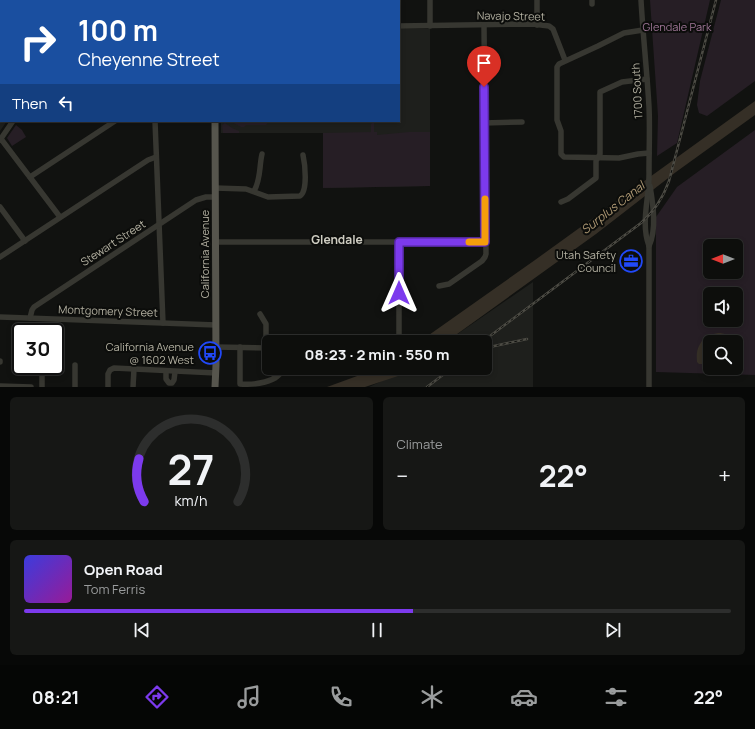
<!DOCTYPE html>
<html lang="en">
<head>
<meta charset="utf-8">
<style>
  body { margin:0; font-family:Manrope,sans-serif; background:#161715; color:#f1f3f6; height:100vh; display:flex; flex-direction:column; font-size:15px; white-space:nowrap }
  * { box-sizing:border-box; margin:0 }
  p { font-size:13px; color:#9a9c9d }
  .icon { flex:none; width:22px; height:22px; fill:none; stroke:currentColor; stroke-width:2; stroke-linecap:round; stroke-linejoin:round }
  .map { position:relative; height:387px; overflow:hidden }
  .panel { display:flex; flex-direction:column; gap:10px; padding:10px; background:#070807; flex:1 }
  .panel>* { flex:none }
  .hud { position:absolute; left:0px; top:0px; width:400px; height:122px; box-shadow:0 2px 6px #0003,0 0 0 1px #2d2e2d; background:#1a4fa0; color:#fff; overflow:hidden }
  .needle { width:26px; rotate:270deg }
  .tools { position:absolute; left:703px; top:239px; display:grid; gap:8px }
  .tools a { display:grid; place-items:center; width:40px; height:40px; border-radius:6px; background:#0d0e0c; box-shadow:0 2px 6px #0003,0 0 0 1px #2d2e2d; font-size:20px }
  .speed { position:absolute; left:12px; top:323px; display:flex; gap:8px; font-size:20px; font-weight:700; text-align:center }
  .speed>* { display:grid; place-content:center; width:52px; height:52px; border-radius:50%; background:#0d0e0c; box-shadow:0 2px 6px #0003,0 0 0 1px #2d2e2d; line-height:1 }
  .speed .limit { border:2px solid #111; border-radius:6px; background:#fff; color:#111 }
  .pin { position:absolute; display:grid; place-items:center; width:34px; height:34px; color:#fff; margin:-41px -17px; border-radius:50% 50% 50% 0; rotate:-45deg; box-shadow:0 0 4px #0007 }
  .pin .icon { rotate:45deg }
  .me { position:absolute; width:44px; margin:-22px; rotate:0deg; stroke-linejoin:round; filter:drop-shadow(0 0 3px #0008) }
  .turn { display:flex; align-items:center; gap:14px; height:84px; padding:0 12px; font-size:18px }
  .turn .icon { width:52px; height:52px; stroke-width:2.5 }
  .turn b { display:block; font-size:28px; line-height:34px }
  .then { display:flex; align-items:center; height:38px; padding:0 12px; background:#0003; gap:8px; font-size:15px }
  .big { font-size:30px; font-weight:700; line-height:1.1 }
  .panel .widget { flex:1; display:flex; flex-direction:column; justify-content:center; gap:6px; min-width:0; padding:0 14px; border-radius:6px; background:#161715 }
  .panel .dial { align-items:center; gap:0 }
  .dial svg { height:104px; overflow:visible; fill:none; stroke:#2d2e2d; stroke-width:7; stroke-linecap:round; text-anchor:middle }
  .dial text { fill:#f1f3f6; stroke:none }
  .song { display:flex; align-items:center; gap:12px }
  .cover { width:48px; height:48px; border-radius:6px; background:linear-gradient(135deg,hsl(240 70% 55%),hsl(300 70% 35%)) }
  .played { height:4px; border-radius:2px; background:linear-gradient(90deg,#7c3aed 55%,#2d2e2d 55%) }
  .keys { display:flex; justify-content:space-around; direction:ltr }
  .heat { display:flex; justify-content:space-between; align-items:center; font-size:22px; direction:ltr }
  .panel .tiles { flex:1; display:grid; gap:10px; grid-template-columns:1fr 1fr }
  .widget:last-child { grid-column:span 2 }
  .trip { position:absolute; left:262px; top:335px; width:230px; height:40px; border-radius:6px; background:#0d0e0c; box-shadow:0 2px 6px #0003,0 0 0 1px #2d2e2d; font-weight:700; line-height:40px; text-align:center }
  .dock { display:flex; height:64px; justify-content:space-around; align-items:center; background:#050605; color:#9a9c9d }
  .dock .icon { width:28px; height:28px }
  .dock .current { color:#7c3aed }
  .dock b { font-size:18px; color:#f1f3f6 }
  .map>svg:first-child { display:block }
  .built { fill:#1e1f1c }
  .green { fill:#261e25; fill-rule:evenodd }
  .water { fill:#352f26 }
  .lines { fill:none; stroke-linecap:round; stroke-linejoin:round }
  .minor { stroke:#373731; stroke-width:5.5 }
  .major { stroke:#56554d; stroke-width:7 }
  .rail-casing { stroke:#4c4b44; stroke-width:2.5 }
  .rail { stroke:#0c0d0b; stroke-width:1; stroke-dasharray:3; stroke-linecap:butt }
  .route-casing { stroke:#51269a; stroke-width:10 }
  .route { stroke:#7c3aed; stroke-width:7 }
  .slow { stroke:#f59e0b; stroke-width:7 }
  .labels { text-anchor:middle; stroke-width:4; stroke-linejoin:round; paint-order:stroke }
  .street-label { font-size:11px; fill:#b3b0a1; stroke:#0c0d0b }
  .park-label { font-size:11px; fill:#9f7697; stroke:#0c0d0b }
  .poi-label { font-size:11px; fill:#b3b0a1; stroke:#0c0d0b; text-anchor:end }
  .water-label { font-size:12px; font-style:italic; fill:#b09a75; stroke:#0c0d0b }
  .neighbourhood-label { font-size:12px; font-weight:bold; fill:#cfcdc2; stroke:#0c0d0b }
</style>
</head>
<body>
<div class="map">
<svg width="755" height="387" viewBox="0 0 755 387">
  <rect width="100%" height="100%" fill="#111210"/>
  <g class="built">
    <polygon points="399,29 430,29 430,186 323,188 323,133 221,133 221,121 399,121"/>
    <polygon points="0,61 1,61 1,121 7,121 0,131"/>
    <polygon points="533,282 533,387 369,387 409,368 485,368 485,342 446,342"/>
  </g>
  <g class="green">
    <polygon points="650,0 710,0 677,143 657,156 658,116"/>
    <polygon points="721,0 755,0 755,81 707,116 699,113 697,105 700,81"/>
    <polygon points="230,121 269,121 266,125 246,125 244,127 241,127"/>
    <polygon points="374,121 374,132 377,132 377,135 409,132 430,132 430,186 323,188 323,133 371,132 371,124"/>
    <polygon points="225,123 232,128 239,131 239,133 223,133 222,125"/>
    <polygon points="16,125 22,130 26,137 12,146 7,138"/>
    <path d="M755,130V375L656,372V217L677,187ZM710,246H736V272H710ZM710,294H736V320H710ZM710,342H736V368H710Z"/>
  </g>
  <g class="water">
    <polygon points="755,101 755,115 676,172 596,234 446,342 419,342 535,260"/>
    <path d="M718,333C725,333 730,335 731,342H710V359L704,364H699L697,362C696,349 698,347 705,336Z"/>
    <polygon points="379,368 409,368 398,376 365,387 327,387"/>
  </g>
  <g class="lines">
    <g class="minor">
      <polyline points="155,0 155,1"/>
      <polyline points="323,0 323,1"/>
      <polyline points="430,0 430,26"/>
      <polyline points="537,0 537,25"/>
      <polyline points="592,0 592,4"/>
      <path d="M641,0C643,36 647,71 649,107C650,128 649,150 649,171C650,196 640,222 649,246V387"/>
      <polyline points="119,1 122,0"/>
      <polyline points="0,9 1,10"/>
      <polyline points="399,26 533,24 549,26 553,29 565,60"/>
      <polyline points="643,30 624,33 598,46 559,64 557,67 557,120 561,131 561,154 564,157 619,158 638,154 649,153"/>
      <polyline points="0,44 1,44"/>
      <polyline points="155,121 163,323"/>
      <polyline points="484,123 522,122"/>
      <polyline points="1,139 60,217"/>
      <polyline points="0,140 13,121"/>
      <polyline points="30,177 115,121"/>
      <path d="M215,188L246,189L268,197L300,196C308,191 305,164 303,155"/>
      <path d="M254,191C261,179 259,167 262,154"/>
      <polyline points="561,202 568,199 596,178 596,161 600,154 600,92 622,82 647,79"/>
      <polyline points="0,207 25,241"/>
      <polyline points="216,242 485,242"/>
      <path d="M649,246C657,229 653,204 650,186"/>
      <polyline points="0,257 148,160 156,157"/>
      <polyline points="439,286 449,284 482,261 485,257 486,254 484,25"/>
      <polyline points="260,314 266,324 266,347"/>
      <polyline points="0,317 216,325"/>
      <polyline points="30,318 32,310 34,307 196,200 206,197 215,197"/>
      <polyline points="388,342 399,337 399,242"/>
      <polyline points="216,347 269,348"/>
      <path d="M240,347V384C253,385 279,383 283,368"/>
      <polyline points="0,362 0,361"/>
      <polyline points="40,366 42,371 42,387"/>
      <polyline points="166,371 166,379 169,383 172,383 174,380 175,372"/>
      <polyline points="0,386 31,387"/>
      <polyline points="75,387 75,365"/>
      <polyline points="108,387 108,374 110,370 114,368 216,373"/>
      <polyline points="133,387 134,369"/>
    </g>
    <g class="major">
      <polyline points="215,0 215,1"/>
      <polyline points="215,387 216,365 215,121"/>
    </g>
    <g class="rail-casing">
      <g id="rail">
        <path d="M482,342L641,223C655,211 663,198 669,181L716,0"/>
        <polyline points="485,348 527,339"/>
        <polyline points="427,387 452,368"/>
      </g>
    </g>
    <use href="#rail" class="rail"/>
  </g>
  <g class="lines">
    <g class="route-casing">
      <polyline id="route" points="399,293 399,242 485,242 484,87"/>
    </g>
    <use href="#route" class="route"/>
    <polyline class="slow" points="469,242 485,242 485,199"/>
  </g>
  <defs>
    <g id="office-ring" transform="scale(1.15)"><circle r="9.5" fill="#0c0d0b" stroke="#2149f9" stroke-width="1.5"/><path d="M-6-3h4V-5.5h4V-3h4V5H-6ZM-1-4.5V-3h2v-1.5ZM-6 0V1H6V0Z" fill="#2149f9"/></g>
    <g id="bus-ring" transform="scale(1.15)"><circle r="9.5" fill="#0c0d0b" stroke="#2149f9" stroke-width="1.5"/><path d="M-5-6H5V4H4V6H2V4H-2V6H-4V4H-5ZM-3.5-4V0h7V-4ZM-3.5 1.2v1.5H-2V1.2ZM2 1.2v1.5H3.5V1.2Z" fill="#2149f9"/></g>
  </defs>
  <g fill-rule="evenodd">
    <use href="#office-ring" x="631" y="261"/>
    <use href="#bus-ring" x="210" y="353"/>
  </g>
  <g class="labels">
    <g class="street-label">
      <text transform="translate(511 16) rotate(1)" y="4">Navajo Street</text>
      <text transform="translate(637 91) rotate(-93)" y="4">1700 South</text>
      <text transform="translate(113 243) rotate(-33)" y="4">Stewart Street</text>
      <text transform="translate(205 254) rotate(-90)" y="4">California Avenue</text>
      <text transform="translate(108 311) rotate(2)" y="4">Montgomery Street</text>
    </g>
    <g class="park-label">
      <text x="677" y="31">Glendale Park</text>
    </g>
    <g class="poi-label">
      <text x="616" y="259">Utah Safety<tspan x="616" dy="13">Council</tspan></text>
      <text x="194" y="351">California Avenue<tspan x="194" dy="13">@ 1602 West</tspan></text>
    </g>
    <g class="water-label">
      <text transform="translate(613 208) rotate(-38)" y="4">Surplus Canal</text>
    </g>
    <g class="neighbourhood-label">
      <text x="337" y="244">Glendale</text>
    </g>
  </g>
</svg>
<div class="tools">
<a><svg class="needle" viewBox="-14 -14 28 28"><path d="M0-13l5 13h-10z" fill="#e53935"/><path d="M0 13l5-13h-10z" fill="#9a9c9d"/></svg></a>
<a><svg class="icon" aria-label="sound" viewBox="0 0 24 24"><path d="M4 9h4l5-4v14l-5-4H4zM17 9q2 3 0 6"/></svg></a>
<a><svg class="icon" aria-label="search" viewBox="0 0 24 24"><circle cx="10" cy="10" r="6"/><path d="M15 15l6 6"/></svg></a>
</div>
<div class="speed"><div class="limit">30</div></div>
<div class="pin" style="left:484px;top:87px;background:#d93025"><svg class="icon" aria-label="arrive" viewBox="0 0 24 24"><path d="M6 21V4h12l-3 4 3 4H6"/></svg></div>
<svg class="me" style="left:399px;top:293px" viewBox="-20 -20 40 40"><path d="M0-17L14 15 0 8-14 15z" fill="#7c3aed" stroke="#fff" stroke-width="4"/></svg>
<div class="trip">08:23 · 2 min · 550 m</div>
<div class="hud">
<div class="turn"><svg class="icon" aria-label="right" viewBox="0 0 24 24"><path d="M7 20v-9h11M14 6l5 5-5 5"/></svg><div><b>100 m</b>Cheyenne Street</div></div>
<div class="then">Then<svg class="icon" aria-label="left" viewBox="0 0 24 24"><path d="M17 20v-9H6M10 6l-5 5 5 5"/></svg></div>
</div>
</div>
<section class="panel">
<div class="tiles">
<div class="widget dial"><svg viewBox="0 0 100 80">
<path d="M14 69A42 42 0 1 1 86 69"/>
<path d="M14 69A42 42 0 0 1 10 36" stroke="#7c3aed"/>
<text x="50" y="56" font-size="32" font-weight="700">27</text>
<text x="50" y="72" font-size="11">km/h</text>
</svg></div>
<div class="widget"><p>Climate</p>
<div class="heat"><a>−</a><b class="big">22°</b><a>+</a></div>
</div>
<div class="widget">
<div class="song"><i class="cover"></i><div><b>Open Road</b><p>Tom Ferris</p></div></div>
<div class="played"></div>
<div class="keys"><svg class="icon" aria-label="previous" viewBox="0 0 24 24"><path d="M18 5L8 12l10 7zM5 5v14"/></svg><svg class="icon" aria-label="pause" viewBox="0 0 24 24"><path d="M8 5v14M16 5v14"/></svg><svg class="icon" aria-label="next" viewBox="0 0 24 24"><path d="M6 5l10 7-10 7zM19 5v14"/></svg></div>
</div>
</div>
</section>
<nav class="dock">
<b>08:21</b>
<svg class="icon current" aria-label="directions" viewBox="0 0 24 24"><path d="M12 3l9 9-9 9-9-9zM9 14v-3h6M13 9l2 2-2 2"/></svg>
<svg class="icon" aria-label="music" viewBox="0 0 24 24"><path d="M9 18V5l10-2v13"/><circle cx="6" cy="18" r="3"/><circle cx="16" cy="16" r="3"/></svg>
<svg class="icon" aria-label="phone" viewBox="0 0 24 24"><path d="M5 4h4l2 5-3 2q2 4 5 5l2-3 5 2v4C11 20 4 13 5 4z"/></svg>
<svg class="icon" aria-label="climate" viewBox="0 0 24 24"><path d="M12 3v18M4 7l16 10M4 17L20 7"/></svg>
<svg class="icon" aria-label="car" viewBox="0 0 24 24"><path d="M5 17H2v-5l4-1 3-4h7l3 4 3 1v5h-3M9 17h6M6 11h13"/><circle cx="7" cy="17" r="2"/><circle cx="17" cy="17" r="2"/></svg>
<svg class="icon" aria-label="filters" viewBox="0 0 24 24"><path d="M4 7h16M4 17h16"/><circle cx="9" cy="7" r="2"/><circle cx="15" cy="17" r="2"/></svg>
<b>22°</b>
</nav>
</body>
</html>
